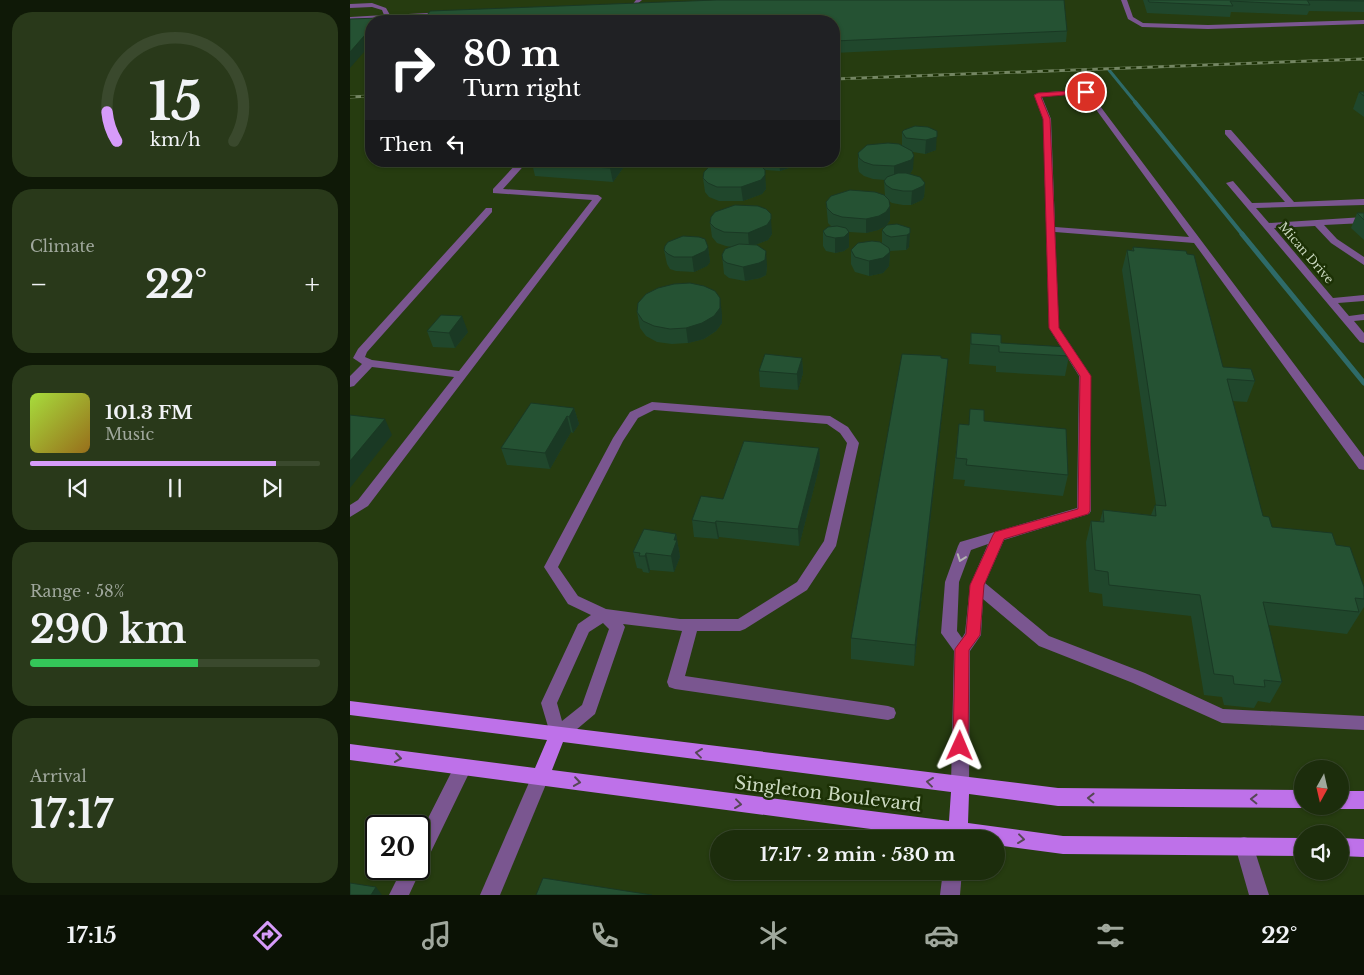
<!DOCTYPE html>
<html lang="en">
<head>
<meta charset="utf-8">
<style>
  body { margin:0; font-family:"Libre Baskerville",serif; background:#29391a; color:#f1f3f6; height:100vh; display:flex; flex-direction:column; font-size:19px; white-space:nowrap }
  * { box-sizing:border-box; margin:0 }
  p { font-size:16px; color:#a0a89d }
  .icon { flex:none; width:28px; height:28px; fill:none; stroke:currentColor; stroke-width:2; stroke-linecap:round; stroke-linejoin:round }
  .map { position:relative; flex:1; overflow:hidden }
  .details { display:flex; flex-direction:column; gap:12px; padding:12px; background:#0f1907; width:350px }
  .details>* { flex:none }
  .top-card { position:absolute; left:15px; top:15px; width:475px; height:152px; border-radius:20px; box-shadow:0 1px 4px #0004,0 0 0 1px #3a492d; background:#202124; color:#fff; overflow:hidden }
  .needle { width:32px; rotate:188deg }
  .fabs { position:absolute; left:944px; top:760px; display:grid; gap:10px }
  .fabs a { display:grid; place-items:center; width:55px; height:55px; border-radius:50%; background:#1c2d0c; box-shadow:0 1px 4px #0004,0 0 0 1px #3a492d; font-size:25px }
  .speed { position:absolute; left:15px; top:815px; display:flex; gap:10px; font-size:25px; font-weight:700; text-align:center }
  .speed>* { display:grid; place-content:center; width:65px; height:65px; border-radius:50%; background:#1c2d0c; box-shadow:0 1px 4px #0004,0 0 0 1px #3a492d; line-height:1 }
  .speed .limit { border:2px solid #111; border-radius:8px; background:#fff; color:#111 }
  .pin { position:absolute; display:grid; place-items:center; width:42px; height:42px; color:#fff; margin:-21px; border:2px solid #fff; border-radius:50%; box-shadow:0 1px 5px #0007 }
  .me { position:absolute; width:55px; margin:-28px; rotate:1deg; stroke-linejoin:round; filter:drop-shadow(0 0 4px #0008) }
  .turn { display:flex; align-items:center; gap:18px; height:105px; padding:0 15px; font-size:22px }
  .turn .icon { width:65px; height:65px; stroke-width:2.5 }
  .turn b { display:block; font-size:35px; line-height:42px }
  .then { display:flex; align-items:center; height:48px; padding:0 15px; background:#0003; gap:10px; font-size:19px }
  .big { font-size:38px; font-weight:800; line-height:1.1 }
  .details .tile { flex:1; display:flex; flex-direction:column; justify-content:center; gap:8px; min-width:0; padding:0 18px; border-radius:20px; background:#29391a }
  .details .dial { align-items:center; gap:0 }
  .dial svg { height:130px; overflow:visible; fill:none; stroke:#3a492d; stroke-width:7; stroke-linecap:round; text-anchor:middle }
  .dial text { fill:#f1f3f6; stroke:none }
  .song { display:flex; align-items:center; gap:15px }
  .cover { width:60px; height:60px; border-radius:8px; background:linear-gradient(135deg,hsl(80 70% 55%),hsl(40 70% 35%)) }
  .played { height:5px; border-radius:2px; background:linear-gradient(90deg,#d69bfa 85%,#3a492d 85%) }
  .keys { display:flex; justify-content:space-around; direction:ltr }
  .heat { display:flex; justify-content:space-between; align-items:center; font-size:28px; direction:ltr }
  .charge { height:8px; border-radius:4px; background:linear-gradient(90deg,#34c759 58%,#3a492d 0) }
  .trip { position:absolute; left:360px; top:830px; width:295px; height:50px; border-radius:25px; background:#1c2d0c; box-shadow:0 1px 4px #0004,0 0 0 1px #3a492d; font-weight:800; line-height:50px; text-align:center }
  .tab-bar { display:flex; height:80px; justify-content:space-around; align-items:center; background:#0b1205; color:#a0a89d }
  .tab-bar .icon { width:35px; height:35px }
  .tab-bar .on { color:#d69bfa }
  .tab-bar b { font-size:22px; color:#f1f3f6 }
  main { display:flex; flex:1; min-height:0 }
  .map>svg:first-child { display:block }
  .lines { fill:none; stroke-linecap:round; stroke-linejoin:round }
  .stream-far2 { stroke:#2e6b69; stroke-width:3 }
  .stream-far1 { stroke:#2e6b69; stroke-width:4 }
  .stream { stroke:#2e6b69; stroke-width:5 }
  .minor { fill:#7a5690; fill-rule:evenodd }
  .major { fill:#be71e9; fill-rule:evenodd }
  .rail-casing { stroke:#748663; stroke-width:3 }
  .rail { stroke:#1c3105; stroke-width:2; stroke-dasharray:5.5; stroke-linecap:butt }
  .wall { fill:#20472c }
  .shaded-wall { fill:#1a3924 }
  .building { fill:#255233; stroke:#1a3924 }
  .oneway { stroke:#b2b1b1 }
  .oneway2 { stroke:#554755 }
  .route { fill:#e11d48; stroke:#92132f }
  .labels { text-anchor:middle; stroke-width:5; stroke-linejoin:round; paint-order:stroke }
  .far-street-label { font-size:12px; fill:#cad8bf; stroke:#1c3105 }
  .near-street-label { font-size:18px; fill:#cad8bf; stroke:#1c3105 }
</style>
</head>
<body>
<main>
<section class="details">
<div class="tile dial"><svg viewBox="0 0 100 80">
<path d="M14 69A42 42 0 1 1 86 69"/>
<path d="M14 69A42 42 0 0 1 8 51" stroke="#d69bfa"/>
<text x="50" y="56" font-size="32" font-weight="700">15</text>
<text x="50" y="72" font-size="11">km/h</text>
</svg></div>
<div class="tile"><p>Climate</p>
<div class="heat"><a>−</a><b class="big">22°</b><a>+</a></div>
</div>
<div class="tile">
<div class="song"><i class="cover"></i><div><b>101.3 FM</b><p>Music</p></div></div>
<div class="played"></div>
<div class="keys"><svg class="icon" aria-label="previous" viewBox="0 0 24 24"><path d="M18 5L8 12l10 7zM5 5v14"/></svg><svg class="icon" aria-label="pause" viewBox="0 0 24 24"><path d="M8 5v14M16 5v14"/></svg><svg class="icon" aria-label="next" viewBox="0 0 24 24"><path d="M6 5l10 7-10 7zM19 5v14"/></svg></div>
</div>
<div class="tile"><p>Range · 58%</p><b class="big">290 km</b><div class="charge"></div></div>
<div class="tile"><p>Arrival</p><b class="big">17:17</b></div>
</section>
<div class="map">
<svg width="1014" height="895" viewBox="0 0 1014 895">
  <rect width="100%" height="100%" fill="#263c10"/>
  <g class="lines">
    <polyline class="stream-far2" points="759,70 786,103"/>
    <polyline class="stream-far1" points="785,102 893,235"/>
    <polyline class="stream" points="892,234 1014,383"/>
    <g class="minor">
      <polygon points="286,0 292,0 286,5 282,5"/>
      <polygon points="771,0 777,0 783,17 793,23 858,25 1014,20 1014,24 858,29 792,27 778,19"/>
      <polygon points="0,4 22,3 36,8 40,15 95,12 98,14 95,16 0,21 0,17 34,15 32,10 22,7 0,8"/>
      <path d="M736,89L738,90L1014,457V470L1009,469L844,243L705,232L709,328L741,376V511L739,514L654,540L635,583L699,636L795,673L873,709L1014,716V730L872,723L783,683L689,646L633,599L631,635L620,651L619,785L616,791L610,793L604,791L601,785L604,651L591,633L595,582L608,546L610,542L727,508L729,376L699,328L693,119L684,95L688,93ZM734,93L839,237L705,227L701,119L692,97ZM638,544L620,585L615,633L612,638L607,631L609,582L621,550Z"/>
      <polygon points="875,130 881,130 944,202 1014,199 1014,205 906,208 919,223 1014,217 1014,223 974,225 987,239 1014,257 1014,265 981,243 965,226 924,228 983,298 1014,295 1014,301 988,303 999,316 1014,314 1014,320 1004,321 1014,333 1014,343 1010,342 876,183 883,181 902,203 935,202 875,134"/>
      <polygon points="169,161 178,161 153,189 248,195 252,198 18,506 0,517 0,505 8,500 104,377 22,367 4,386 0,387 0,376 12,364 3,358 8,349 136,208 142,208 142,212 17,352 15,357 22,360 109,371 242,200 143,193 143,189"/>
      <path d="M302,402L480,416L498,427L509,443L486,546L457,590L395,629L390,631H347L335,676L538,706L544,708L546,713L544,718L538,720L325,689L319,687L317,682L332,631L273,624L275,627L245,714L214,740L208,743L202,740L191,703L228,624L241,615L218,604L194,567L263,438L280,412ZM304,410L477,424L490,433L497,443L474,541L447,582L388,619H330L256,609L228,596L208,567L273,441L288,418ZM253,623L259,629L232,705L212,721L207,703L239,632Z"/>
      <polygon points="113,759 119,761 122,767 76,862 69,864 71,869 59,895 39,895 52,869 69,869 69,836 107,761"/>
      <polygon points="190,769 196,771 199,777 150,895 130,895 184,771"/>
      <polygon points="894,837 901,839 919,895 899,895 885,846 887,839"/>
      <polygon points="593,871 612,871 610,895 590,895"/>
    </g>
    <g class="major">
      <path d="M0,701L708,788L952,790V806H955L952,808L708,806L619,794L618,823L713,836L952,838V856L713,854L646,845V839H596L0,760V744L185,768L197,740L0,715ZM213,742L601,792L599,821L202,770Z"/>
      <polygon points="990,791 1014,791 1014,809 990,809 984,806 990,806"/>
      <polygon points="990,838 1014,839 1014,857 990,856"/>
    </g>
    <g class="rail-casing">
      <g id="rail">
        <polyline points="484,79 1014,59"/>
        <polyline points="0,97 21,96"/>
      </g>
    </g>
    <use href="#rail" class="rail"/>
  </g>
  <g class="wall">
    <polygon points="793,0 1014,0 1014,12 959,11 957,15 881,12 880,17 797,13"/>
    <polygon points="484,21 717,31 716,42 484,53"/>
    <polygon points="1009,92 1014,92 1014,117 1003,109"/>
    <polygon points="565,126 586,150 575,154 563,152 563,169 560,174 575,183 574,197 572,200 561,205 553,205 542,203 539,201 540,220 536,226 560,228 559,247 556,250 540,251 539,266 533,273 519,276 505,272 501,264 501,250 532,244 532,230 536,226 528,230 516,233 499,232 499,247 494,251 485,253 476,251 473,246 473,231 481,226 478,223 476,202 535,196 534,181 535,180 523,179 514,176 509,172 508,167 508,153 552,145 552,132"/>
    <polygon points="278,161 263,182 185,176 182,163"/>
    <polygon points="406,161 444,161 442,167 430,171 416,170 414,169 416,189 412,194 393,201 369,201 359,197 355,192 353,178 406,164"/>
    <polygon points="1007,213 1014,213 1014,240 1001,228"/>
    <polygon points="360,223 422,234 418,240 405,245 417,266 416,275 410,278 395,281 379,278 374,274 372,255 382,247 376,246 367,243 362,237"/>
    <polygon points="358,247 360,262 357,266 344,272 326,271 320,269 317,264 314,250"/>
    <polygon points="783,247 873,367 905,381 897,402 882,401 913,516 922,527 986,545 1014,587 1014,607 997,634 918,625 932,682 920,703 908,701 904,708 874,705 872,697 854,695 841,616 753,606 752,594 739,592 736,542 741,521 750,521 753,510 801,515 805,505 806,505 772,270 777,250 782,250"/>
    <polygon points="287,312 372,314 372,323 366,331 354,339 338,343 322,344 307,342 296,336 290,328"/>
    <polygon points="77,331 118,332 105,348 83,347"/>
    <polygon points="621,333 651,343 719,356 715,376 646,372 646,366 619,364"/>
    <polygon points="452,358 453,373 448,390 410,387 409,371"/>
    <polygon points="591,358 598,359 596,379 564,666 501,659 501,638"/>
    <polygon points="224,408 229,424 223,433 221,432 200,469 157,465 151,448"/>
    <polygon points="634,421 718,475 713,496 614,486 615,480 603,479 609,424 619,425"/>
    <polygon points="469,448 470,464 449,546 369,537 368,539 344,537 342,520 373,499"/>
    <polygon points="326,534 330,557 324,572 300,570 299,573 293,572 292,569 287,568 283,552"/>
  </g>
  <g class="shaded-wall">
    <polygon points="21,28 21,44 0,68 0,52"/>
    <polygon points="587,131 586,150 575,154 576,140"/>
    <polygon points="564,156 563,169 560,174 544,180 544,166"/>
    <polygon points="266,161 278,161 263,182 260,168"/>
    <polygon points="429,161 444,161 442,167 430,171"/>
    <polygon points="415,170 416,189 412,194 393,201 391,187"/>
    <polygon points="575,183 574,197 572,200 561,205 562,191"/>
    <polygon points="540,206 540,220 536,226 528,230 516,233 516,219"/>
    <polygon points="421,219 422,234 418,240 399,247 398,233"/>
    <polygon points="499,232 499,247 494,251 485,253 485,238"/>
    <polygon points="560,233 559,247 556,250 557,235"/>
    <polygon points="358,247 360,262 357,266 344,272 342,257"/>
    <polygon points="416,251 417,266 416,275 410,278 395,281 393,267"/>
    <polygon points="540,252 539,266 533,273 519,276 519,261"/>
    <polygon points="370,298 372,314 372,323 366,331 354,339 338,343 336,328"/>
    <polygon points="112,316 118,332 105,348 99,333"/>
    <polygon points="452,358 453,373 448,390 447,374"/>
    <polygon points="598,359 596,379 564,666 565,645"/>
    <polygon points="224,408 229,424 223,433 219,417"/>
    <polygon points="217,416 221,432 200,469 195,453"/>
    <polygon points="35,419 42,435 0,488 0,461"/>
    <polygon points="469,448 470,464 449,546 448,529"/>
    <polygon points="366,521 369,537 368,539 365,523"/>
    <polygon points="326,534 330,557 324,572 321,556 324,540"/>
    <polygon points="296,553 300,570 299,573 295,556"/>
    <polygon points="26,887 32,895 21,895"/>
  </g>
  <g class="building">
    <polygon points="366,0 714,0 717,31 484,41 484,21 73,21 80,11"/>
    <polygon points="798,0 957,0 960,5 880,1 883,6 799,2"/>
    <polygon points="958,0 1014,0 1014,1"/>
    <polygon points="30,18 28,21 21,21 21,28 0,52 0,19"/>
    <polygon points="1009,92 1014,92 1014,96"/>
    <polygon points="565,126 578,127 587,131 587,137 576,140 556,138 552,132 554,130"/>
    <polygon points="538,143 549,144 562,151 564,156 561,160 544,166 523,165 514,162 509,158 508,153 517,145"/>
    <polygon points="183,161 266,161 260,168 182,163"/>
    <polygon points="377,161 401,162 410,165 415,170 415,175 411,180 391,187 367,187 358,183 353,178 354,172 359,167"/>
    <polygon points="548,173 556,173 570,177 575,183 573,186 562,191 553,191 542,189 536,185 534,181 537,177"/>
    <polygon points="500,190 525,192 534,195 539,200 540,206 536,212 529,216 516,219 492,217 483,214 477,208 476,202 481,196"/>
    <polygon points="385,205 408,206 416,209 421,214 421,219 417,225 398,233 374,232 365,228 360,223 361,217 365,212"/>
    <polygon points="1007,213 1014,213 1014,220"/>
    <polygon points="547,224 560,228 560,233 557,235 541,237 536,235 532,230 537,225"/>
    <polygon points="487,226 496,228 499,232 494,237 485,238 476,236 473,231 478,227"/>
    <polygon points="333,236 349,237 355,239 358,247 355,251 342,257 324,257 318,254 314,250 315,246 318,242"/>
    <polygon points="522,241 530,242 539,248 540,252 533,258 519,261 505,257 501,250 508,243"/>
    <polygon points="389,244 407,245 416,251 415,260 409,263 393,267 377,263 373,260 372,255 375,249"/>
    <polygon points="783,247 836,251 837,254 844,255 873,367 901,369 905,381 877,379 913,516 919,517 922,527 982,533 986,545 1000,547 1014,587 1014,599 1005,598 1009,612 913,602 932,682 914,680 915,687 884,684 883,676 864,674 850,595 759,585 758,572 745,570 741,521 754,522 753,510 806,516 805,505 816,506 777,250 784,251"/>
    <polygon points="340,283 354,286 365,291 370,298 370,308 364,316 352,323 336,328 320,329 304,326 293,321 287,312 288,303 296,294 308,288 324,284"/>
    <polygon points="91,315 112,316 99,333 77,331"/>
    <polygon points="621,333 651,335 651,343 718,347 719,356 649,352 649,346 621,344"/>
    <polygon points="415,354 452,358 447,374 409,371"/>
    <polygon points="552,354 591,356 591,358 598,359 565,645 501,638"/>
    <polygon points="181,403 224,408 219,417 217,416 195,453 151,448"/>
    <polygon points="620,409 634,410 634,421 716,429 718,475 616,465 617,459 606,458 609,424 619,425"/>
    <polygon points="0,415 35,419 0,461"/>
    <polygon points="394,441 469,448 448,529 366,521 365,523 342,520 351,496 373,499"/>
    <polygon points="294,529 326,534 324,540 327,540 321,556 296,553 295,556 289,556 290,553 283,552"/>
    <polygon points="193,878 302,895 186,895"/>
    <polygon points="0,883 26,887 21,895 0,895"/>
  </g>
  <defs><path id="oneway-chevron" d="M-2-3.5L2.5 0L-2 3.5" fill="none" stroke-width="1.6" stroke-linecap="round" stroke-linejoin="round" transform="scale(1.25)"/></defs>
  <use class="oneway" href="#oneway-chevron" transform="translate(611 558) rotate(110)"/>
  <g class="oneway2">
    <use href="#oneway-chevron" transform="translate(349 753) rotate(-173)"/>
    <use href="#oneway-chevron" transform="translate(48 758) rotate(8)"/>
    <use href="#oneway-chevron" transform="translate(227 782) rotate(8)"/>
    <use href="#oneway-chevron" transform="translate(580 782) rotate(-173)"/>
    <use href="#oneway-chevron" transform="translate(741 798) rotate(-179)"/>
    <use href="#oneway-chevron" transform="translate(904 799) rotate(-179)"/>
    <use href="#oneway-chevron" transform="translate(388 804) rotate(7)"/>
    <use href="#oneway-chevron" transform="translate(671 839) rotate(7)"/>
  </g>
  <polygon class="route" points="736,90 739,92 738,93 691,97 700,119 709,328 741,376 740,511 738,514 654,539 634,585 630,635 619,650 618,746 616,751 610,753 605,751 603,746 605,649 616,634 620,585 643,535 645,532 728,509 730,376 699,328 693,119 684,95 688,93"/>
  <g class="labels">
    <g class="far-street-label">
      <text transform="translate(956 253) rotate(49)" y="4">Mican Drive</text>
    </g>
    <g class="near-street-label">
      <text transform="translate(478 794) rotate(7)" y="6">Singleton Boulevard</text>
    </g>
  </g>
</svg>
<div class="fabs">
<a><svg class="needle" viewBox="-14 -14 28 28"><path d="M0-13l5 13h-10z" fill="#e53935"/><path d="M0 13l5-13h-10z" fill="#a0a89d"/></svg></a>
<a><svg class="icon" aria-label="sound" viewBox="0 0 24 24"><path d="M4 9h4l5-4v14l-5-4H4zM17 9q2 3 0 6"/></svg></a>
</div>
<div class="speed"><div class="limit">20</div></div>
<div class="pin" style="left:736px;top:92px;background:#d93025"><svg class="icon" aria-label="arrive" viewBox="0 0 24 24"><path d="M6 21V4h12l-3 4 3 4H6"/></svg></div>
<svg class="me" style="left:610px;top:746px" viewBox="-20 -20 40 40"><path d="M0-17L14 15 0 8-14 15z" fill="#e11d48" stroke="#fff" stroke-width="4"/></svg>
<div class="trip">17:17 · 2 min · 530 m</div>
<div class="top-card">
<div class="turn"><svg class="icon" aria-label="right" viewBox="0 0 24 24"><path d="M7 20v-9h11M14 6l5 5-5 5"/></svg><div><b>80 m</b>Turn right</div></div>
<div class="then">Then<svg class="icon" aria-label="left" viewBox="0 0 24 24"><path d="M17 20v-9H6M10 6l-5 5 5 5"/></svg></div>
</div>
</div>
</main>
<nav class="tab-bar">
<b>17:15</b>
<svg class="icon on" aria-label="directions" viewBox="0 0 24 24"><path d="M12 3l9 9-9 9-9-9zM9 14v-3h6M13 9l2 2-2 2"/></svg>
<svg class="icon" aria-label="music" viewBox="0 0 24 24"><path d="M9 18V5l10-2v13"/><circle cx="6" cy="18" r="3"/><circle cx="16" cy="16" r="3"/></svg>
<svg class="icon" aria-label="phone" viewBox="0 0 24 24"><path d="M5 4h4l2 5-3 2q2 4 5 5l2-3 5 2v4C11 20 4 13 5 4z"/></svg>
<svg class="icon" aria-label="climate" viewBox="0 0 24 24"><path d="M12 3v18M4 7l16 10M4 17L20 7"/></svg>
<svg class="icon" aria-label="car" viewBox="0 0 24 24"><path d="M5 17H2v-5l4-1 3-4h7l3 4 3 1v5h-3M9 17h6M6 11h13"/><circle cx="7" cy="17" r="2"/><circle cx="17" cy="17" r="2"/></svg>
<svg class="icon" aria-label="filters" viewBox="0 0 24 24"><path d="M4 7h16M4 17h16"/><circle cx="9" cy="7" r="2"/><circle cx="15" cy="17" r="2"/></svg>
<b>22°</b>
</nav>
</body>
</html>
